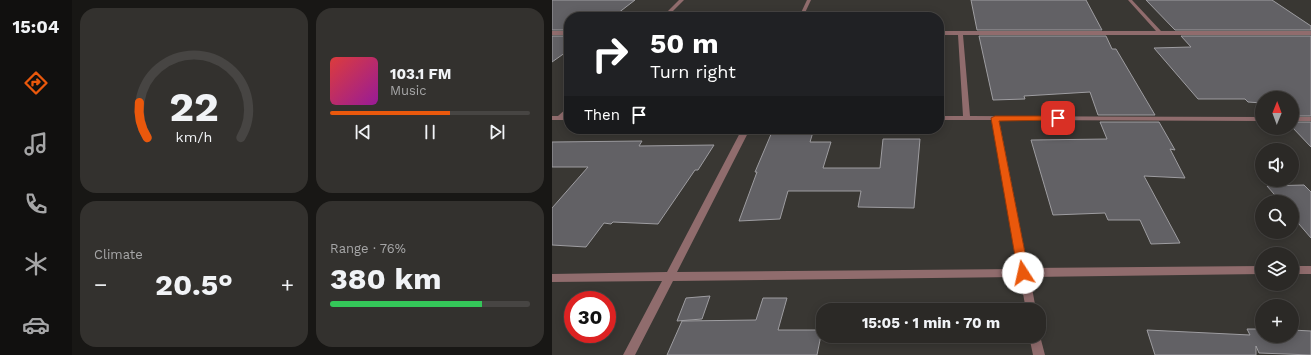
<!DOCTYPE html>
<html lang="en">
<head>
<meta charset="utf-8">
<style>
  body { margin:0; font-family:"Work Sans",sans-serif; background:#33312e; color:#f1f3f6; height:100vh; display:flex; flex-direction:column; font-size:15px; white-space:nowrap }
  * { box-sizing:border-box; margin:0 }
  p { font-size:13px; color:#a6a6a7 }
  .icon { flex:none; width:22px; height:22px; fill:none; stroke:currentColor; stroke-width:2; stroke-linecap:round; stroke-linejoin:round }
  .map { position:relative; flex:1; overflow:hidden }
  .panel { display:flex; flex-direction:column; gap:8px; padding:8px; background:#181715; width:480px }
  .panel>* { flex:none }
  .top-card { position:absolute; left:12px; top:12px; width:380px; height:122px; border-radius:16px; box-shadow:0 2px 10px #0003,0 0 0 1px #474543; background:#202124; color:#fff; overflow:hidden }
  .needle { width:26px; rotate:1deg }
  .tools { position:absolute; left:703px; top:91px; display:grid; gap:8px }
  .tools a { display:grid; place-items:center; width:44px; height:44px; border-radius:50%; background:#2b2926; box-shadow:0 2px 10px #0003,0 0 0 1px #474543; font-size:20px }
  .speed { position:absolute; left:12px; top:291px; display:flex; gap:8px; font-size:20px; font-weight:700; text-align:center }
  .speed>* { display:grid; place-content:center; width:52px; height:52px; border-radius:50%; background:#2b2926; box-shadow:0 2px 10px #0003,0 0 0 1px #474543; line-height:1 }
  .speed .limit { border:6px solid #d22; background:#fff; color:#111 }
  .pin { position:absolute; display:grid; place-items:center; width:34px; height:34px; color:#fff; margin:-17px; border-radius:8px; box-shadow:0 2px 6px #0006 }
  .me { position:absolute; width:44px; margin:-22px; rotate:350deg; stroke-linejoin:round; filter:drop-shadow(0 0 3px #0008) }
  .turn { display:flex; align-items:center; gap:14px; height:84px; padding:0 20px; font-size:18px }
  .turn .icon { width:52px; height:52px; stroke-width:2.5 }
  .turn b { display:block; font-size:28px; line-height:34px }
  .then { display:flex; align-items:center; height:38px; padding:0 20px; background:#0003; gap:8px; font-size:15px }
  .big { font-size:30px; font-weight:700; line-height:1.1 }
  .panel .card { flex:1; display:flex; flex-direction:column; justify-content:center; gap:6px; min-width:0; padding:0 14px; border-radius:16px; background:#33312e }
  .panel .dial { align-items:center; gap:0 }
  .dial svg { height:104px; overflow:visible; fill:none; stroke:#474543; stroke-width:7; stroke-linecap:round; text-anchor:middle }
  .dial text { fill:#f1f3f6; stroke:none }
  .song { display:flex; align-items:center; gap:12px }
  .cover { width:48px; height:48px; border-radius:6px; background:linear-gradient(135deg,hsl(0 70% 55%),hsl(300 70% 35%)) }
  .played { height:4px; border-radius:2px; background:linear-gradient(90deg,#ea580c 60%,#474543 60%) }
  .keys { display:flex; justify-content:space-around; direction:ltr }
  .heat { display:flex; justify-content:space-between; align-items:center; font-size:22px; direction:ltr }
  .charge { height:6px; border-radius:3px; background:linear-gradient(90deg,#34c759 76%,#474543 0) }
  .panel .tiles { flex:1; display:grid; gap:8px; grid-template-columns:repeat(2,1fr) }
  .trip { position:absolute; left:264px; top:303px; width:230px; height:40px; border-radius:16px; background:#2b2926; box-shadow:0 2px 10px #0003,0 0 0 1px #474543; font-weight:700; line-height:40px; text-align:center }
  main { display:flex; flex:1; min-height:0 }
  .dock { display:flex; flex-direction:column; width:72px; justify-content:space-around; align-items:center; background:#11100f; color:#a6a6a7 }
  .dock .icon { width:28px; height:28px }
  .dock .current { color:#ea580c }
  .dock b { font-size:18px; color:#f1f3f6 }
  .map>svg:first-child { display:block }
  .building { fill:#626165; stroke:#9e9da1 }
  .lines { fill:none; stroke-linecap:round; stroke-linejoin:round }
  .street { fill:#906c6d; fill-rule:evenodd }
  .route { fill:#ea580c; stroke:#983908 }
</style>
</head>
<body>
<main>
<nav class="dock">
<b>15:04</b>
<svg class="icon current" aria-label="directions" viewBox="0 0 24 24"><path d="M12 3l9 9-9 9-9-9zM9 14v-3h6M13 9l2 2-2 2"/></svg>
<svg class="icon" aria-label="music" viewBox="0 0 24 24"><path d="M9 18V5l10-2v13"/><circle cx="6" cy="18" r="3"/><circle cx="16" cy="16" r="3"/></svg>
<svg class="icon" aria-label="phone" viewBox="0 0 24 24"><path d="M5 4h4l2 5-3 2q2 4 5 5l2-3 5 2v4C11 20 4 13 5 4z"/></svg>
<svg class="icon" aria-label="climate" viewBox="0 0 24 24"><path d="M12 3v18M4 7l16 10M4 17L20 7"/></svg>
<svg class="icon" aria-label="car" viewBox="0 0 24 24"><path d="M5 17H2v-5l4-1 3-4h7l3 4 3 1v5h-3M9 17h6M6 11h13"/><circle cx="7" cy="17" r="2"/><circle cx="17" cy="17" r="2"/></svg>
</nav>
<section class="panel">
<div class="tiles">
<div class="card dial"><svg viewBox="0 0 100 80">
<path d="M14 69A42 42 0 1 1 86 69"/>
<path d="M14 69A42 42 0 0 1 8 42" stroke="#ea580c"/>
<text x="50" y="56" font-size="32" font-weight="700">22</text>
<text x="50" y="72" font-size="11">km/h</text>
</svg></div>
<div class="card">
<div class="song"><i class="cover"></i><div><b>103.1 FM</b><p>Music</p></div></div>
<div class="played"></div>
<div class="keys"><svg class="icon" aria-label="previous" viewBox="0 0 24 24"><path d="M18 5L8 12l10 7zM5 5v14"/></svg><svg class="icon" aria-label="pause" viewBox="0 0 24 24"><path d="M8 5v14M16 5v14"/></svg><svg class="icon" aria-label="next" viewBox="0 0 24 24"><path d="M6 5l10 7-10 7zM19 5v14"/></svg></div>
</div>
<div class="card"><p>Climate</p>
<div class="heat"><a>−</a><b class="big">20.5°</b><a>+</a></div>
</div>
<div class="card"><p>Range · 76%</p><b class="big">380 km</b><div class="charge"></div></div>
</div>
</section>
<div class="map">
<svg width="759" height="355" viewBox="0 0 759 355">
  <rect width="100%" height="100%" fill="#393733"/>
  <g class="building">
    <polygon points="0,0 83,0 61,17 17,17 17,30 0,30"/>
    <polygon points="419,0 534,0 550,30 425,30"/>
    <polygon points="594,0 720,0 759,26 759,30 623,30"/>
    <polygon points="0,36 17,36 17,50 0,62"/>
    <polygon points="427,36 554,36 560,49 564,49 603,115 546,115 538,92 472,96 473,99 441,100"/>
    <polygon points="629,36 759,36 759,116 740,116 740,98 710,98 710,103 696,102 693,99 646,99 602,48 639,47"/>
    <polygon points="548,122 607,122 623,150 618,149 633,178 592,176 628,243 599,244 588,220 556,220 553,213 501,215 479,140 555,139"/>
    <polygon points="740,122 759,122 759,147 740,127"/>
    <polygon points="220,132 261,132 258,142 279,142 271,168 328,168 331,139 368,139 362,208 306,207 309,191 236,191 228,219 187,221 205,172 203,172"/>
    <polygon points="90,141 87,146 162,145 146,170 143,170 106,224 61,222 59,224 52,223 34,247 0,245 0,208 36,167 0,167 0,142"/>
    <polygon points="752,185 759,192 759,238 740,216 740,202 729,202 715,186"/>
    <polygon points="158,296 150,319 125,321 134,298"/>
    <polygon points="211,298 235,298 226,330 270,330 265,355 115,355 130,321 204,320"/>
    <polygon points="695,329 710,329 710,336 740,336 740,330 759,331 759,355 707,353 704,346 704,355 603,355 595,330 698,335"/>
  </g>
  <g class="lines">
    <g class="street">
      <polygon points="127,0 132,0 115,17 110,17"/>
      <polygon points="255,0 259,0 251,17 247,17"/>
      <polygon points="576,0 580,0 609,31 759,31 759,35 411,35 418,116 710,117 710,121 447,120 476,268 710,266 710,274 478,277 484,310 474,310 468,277 121,281 83,355 71,355 110,281 0,282 0,274 115,272 190,129 198,129 125,272 466,269 440,120 387,120 387,116 411,116 406,35 387,35 387,31 604,31"/>
      <rect x="0" y="31" width="17" height="4"/>
      <polygon points="17,107 17,113 14,116 17,116 17,120 0,120 0,116 6,116 15,108"/>
      <rect x="740" y="117" width="19" height="4"/>
      <rect x="740" y="266" width="19" height="8"/>
      <polygon points="487,332 493,355 481,355 477,336 487,336"/>
    </g>
  </g>
  <polygon class="route" points="506,116 509,117 509,120 447,121 477,273 475,276 471,277 467,276 466,273 439,118 443,116"/>
</svg>
<div class="tools">
<a><svg class="needle" viewBox="-14 -14 28 28"><path d="M0-13l5 13h-10z" fill="#e53935"/><path d="M0 13l5-13h-10z" fill="#a6a6a7"/></svg></a>
<a><svg class="icon" aria-label="sound" viewBox="0 0 24 24"><path d="M4 9h4l5-4v14l-5-4H4zM17 9q2 3 0 6"/></svg></a>
<a><svg class="icon" aria-label="search" viewBox="0 0 24 24"><circle cx="10" cy="10" r="6"/><path d="M15 15l6 6"/></svg></a>
<a><svg class="icon" aria-label="layers" viewBox="0 0 24 24"><path d="M12 4l9 5-9 5-9-5zM3 14l9 5 9-5"/></svg></a>
<a>+</a>
</div>
<div class="speed"><div class="limit">30</div></div>
<div class="pin" style="left:506px;top:118px;background:#d93025"><svg class="icon" aria-label="arrive" viewBox="0 0 24 24"><path d="M6 21V4h12l-3 4 3 4H6"/></svg></div>
<svg class="me" style="left:471px;top:273px" viewBox="-20 -20 40 40"><circle r="19" fill="#fff"/><path d="M0-13L10 11 0 6-10 11z" fill="#ea580c"/></svg>
<div class="trip">15:05 · 1 min · 70 m</div>
<div class="top-card">
<div class="turn"><svg class="icon" aria-label="right" viewBox="0 0 24 24"><path d="M7 20v-9h11M14 6l5 5-5 5"/></svg><div><b>50 m</b>Turn right</div></div>
<div class="then">Then<svg class="icon" aria-label="arrive" viewBox="0 0 24 24"><path d="M6 21V4h12l-3 4 3 4H6"/></svg></div>
</div>
</div>
</main>
</body>
</html>
